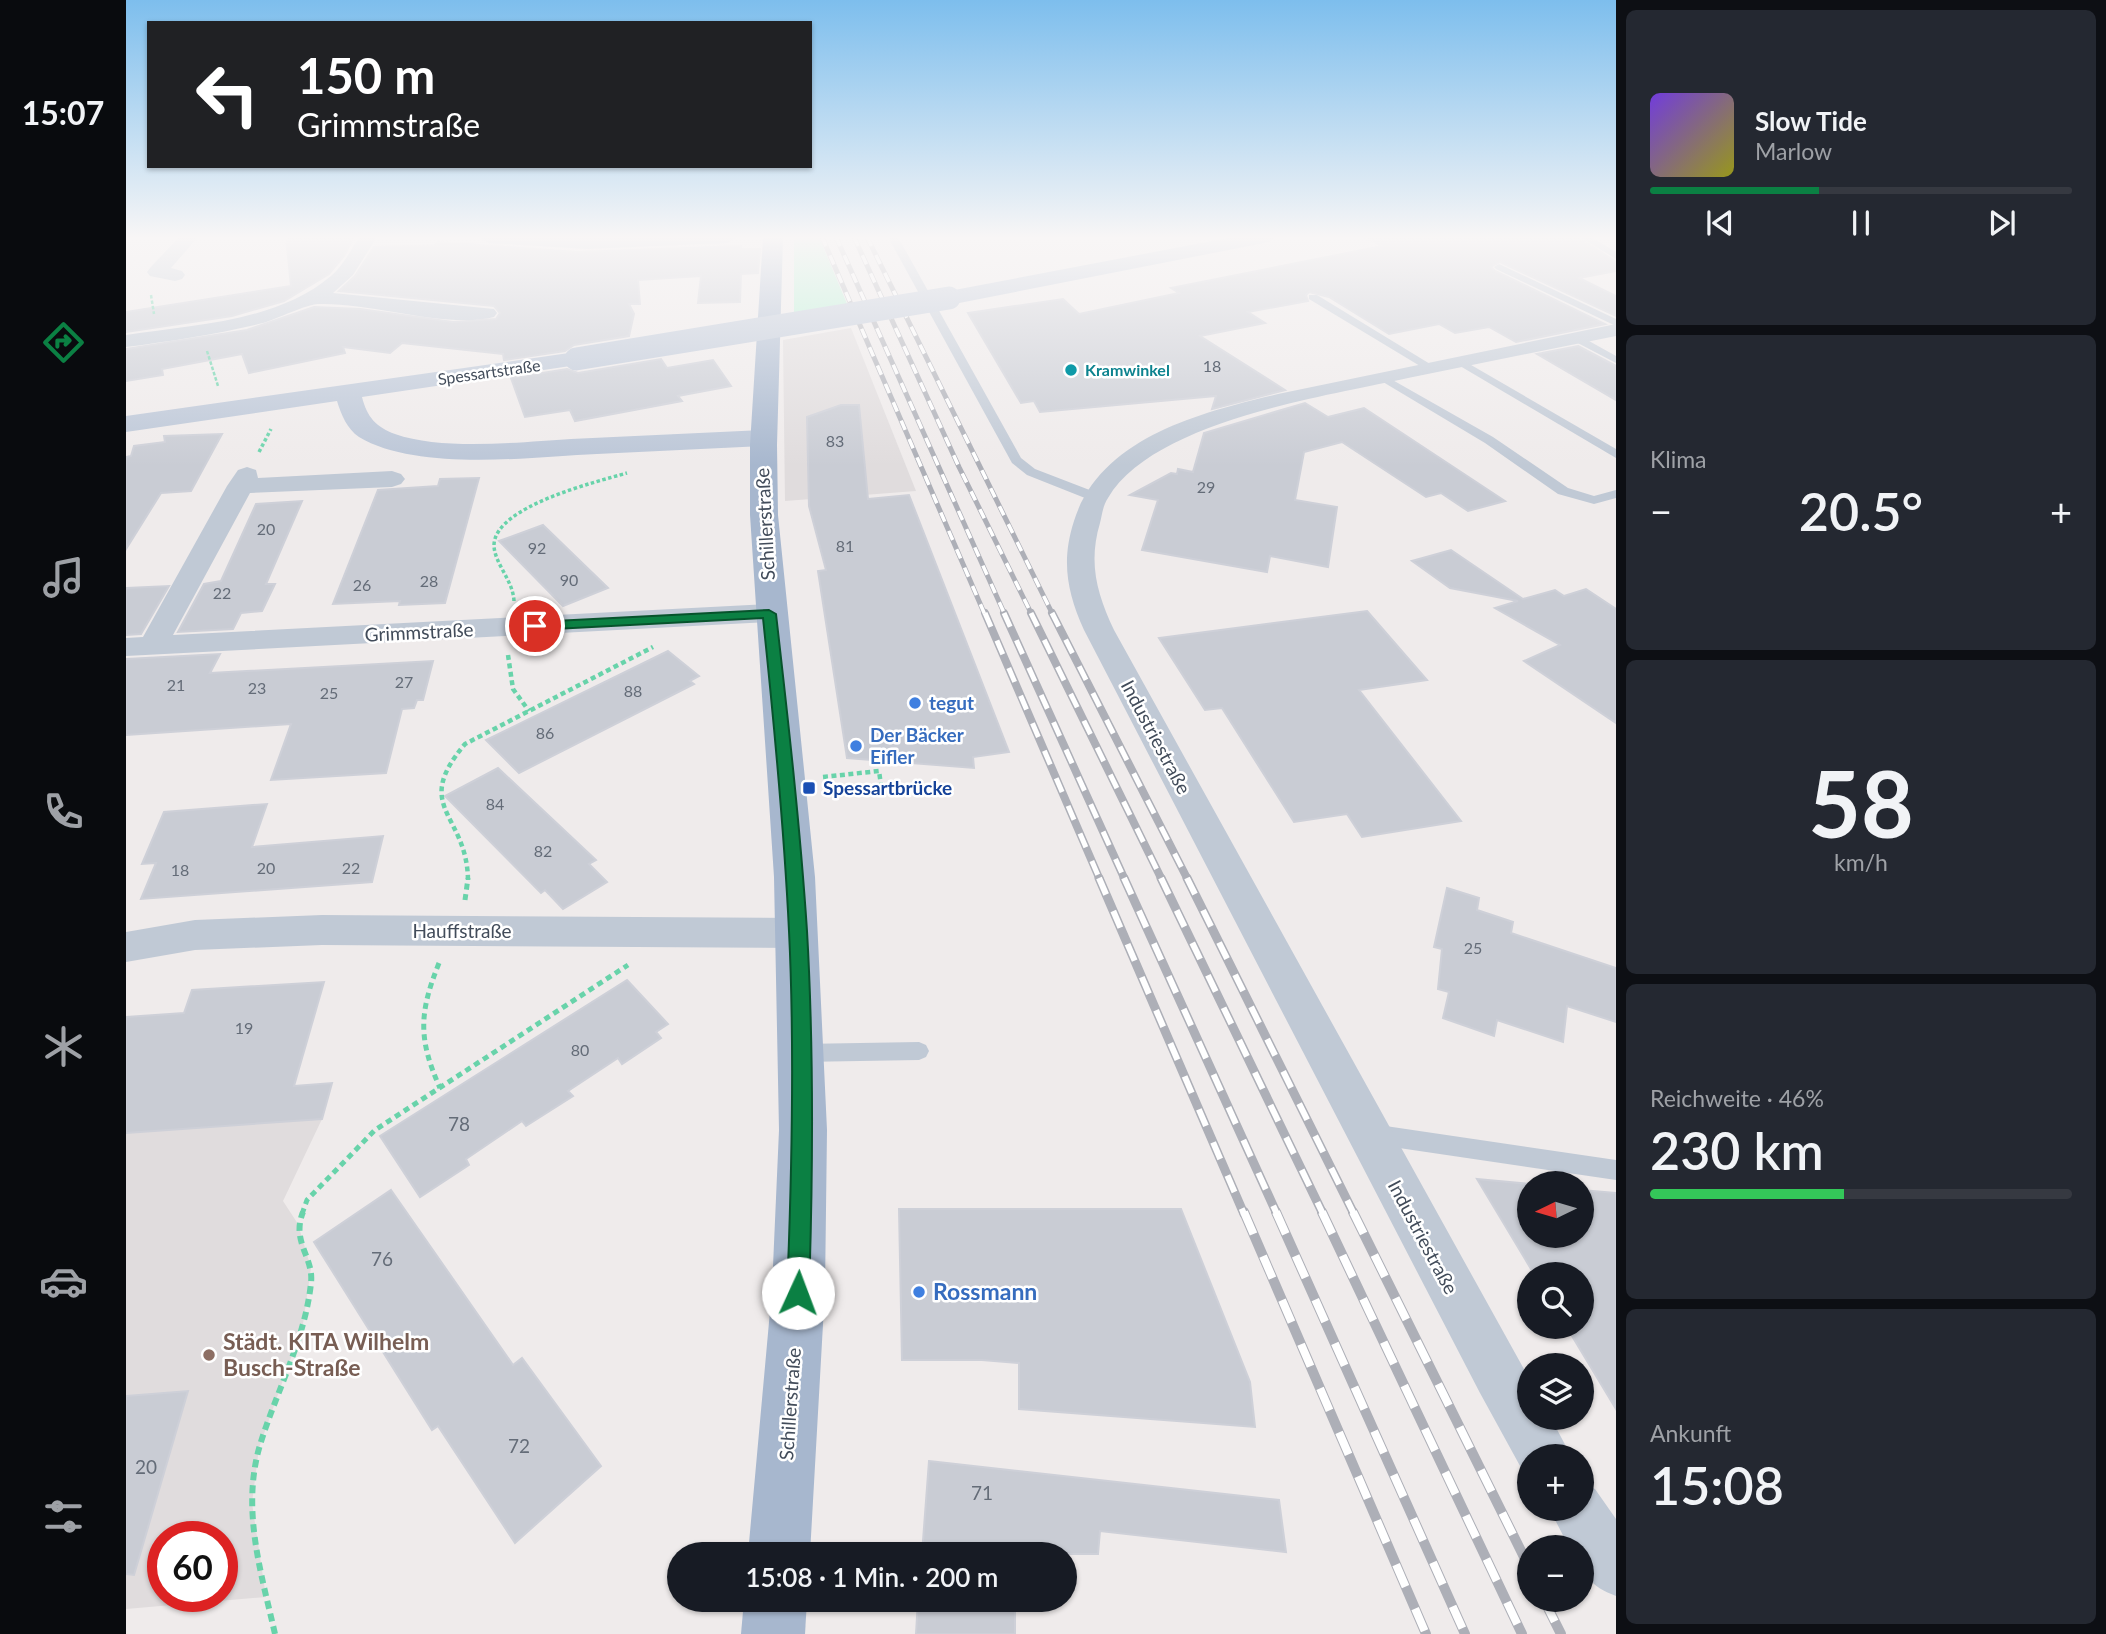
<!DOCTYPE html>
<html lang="de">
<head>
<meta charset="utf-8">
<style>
  body { margin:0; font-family:Lato,sans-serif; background:#242831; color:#f1f3f6; height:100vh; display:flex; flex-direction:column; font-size:26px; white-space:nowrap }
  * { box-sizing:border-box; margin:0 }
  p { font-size:23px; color:#9ea1a6 }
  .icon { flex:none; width:38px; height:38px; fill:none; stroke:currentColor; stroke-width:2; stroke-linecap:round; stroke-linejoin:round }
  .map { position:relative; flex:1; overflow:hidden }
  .sheet { display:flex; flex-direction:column; gap:10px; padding:10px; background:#0d0f14; width:490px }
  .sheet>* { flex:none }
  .top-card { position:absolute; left:21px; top:21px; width:665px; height:147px; border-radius:0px; box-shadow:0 2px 5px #0004; background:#202124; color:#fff; overflow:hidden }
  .needle { width:46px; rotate:265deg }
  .buttons { position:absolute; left:1391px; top:1171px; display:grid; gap:14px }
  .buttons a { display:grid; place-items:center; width:77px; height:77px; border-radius:50%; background:#171b24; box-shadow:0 2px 5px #0004; font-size:35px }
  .speed { position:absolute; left:21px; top:1521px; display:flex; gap:14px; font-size:35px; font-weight:700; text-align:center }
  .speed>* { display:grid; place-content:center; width:91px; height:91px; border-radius:50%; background:#171b24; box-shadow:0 2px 5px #0004; line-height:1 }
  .speed .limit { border:10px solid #d22; background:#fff; color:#111 }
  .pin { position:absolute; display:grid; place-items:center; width:60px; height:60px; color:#fff; margin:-30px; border:4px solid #fff; border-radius:50%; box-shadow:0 2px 7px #0007 }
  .me { position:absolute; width:77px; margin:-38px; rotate:2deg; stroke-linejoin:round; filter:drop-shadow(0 0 5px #0008) }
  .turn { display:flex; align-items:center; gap:24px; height:147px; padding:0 35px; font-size:32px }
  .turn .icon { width:91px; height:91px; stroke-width:2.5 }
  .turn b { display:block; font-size:49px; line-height:60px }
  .big { font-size:52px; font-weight:600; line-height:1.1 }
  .sheet .card { flex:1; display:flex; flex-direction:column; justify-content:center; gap:10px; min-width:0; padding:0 24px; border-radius:10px; background:#242831 }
  .sheet .dial { align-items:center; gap:0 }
  .dial b { font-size:91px; line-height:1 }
  .song { display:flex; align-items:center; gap:21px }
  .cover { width:84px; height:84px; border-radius:10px; background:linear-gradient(135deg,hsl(260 70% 55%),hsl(60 70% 35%)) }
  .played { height:7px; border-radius:4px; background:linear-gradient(90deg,#0b8043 40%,#363941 40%) }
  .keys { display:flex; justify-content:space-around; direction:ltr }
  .heat { display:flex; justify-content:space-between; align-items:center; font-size:38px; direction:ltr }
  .charge { height:10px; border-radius:5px; background:linear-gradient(90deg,#34c759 46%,#363941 0) }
  .trip { position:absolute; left:541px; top:1542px; width:410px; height:70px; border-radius:35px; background:#171b24; box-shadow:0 2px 5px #0004; font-weight:600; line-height:70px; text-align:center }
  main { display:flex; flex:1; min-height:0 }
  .tab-bar { display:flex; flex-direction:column; width:126px; justify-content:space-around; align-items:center; background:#090b0e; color:#9ea1a6 }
  .tab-bar .icon { width:49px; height:49px }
  .tab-bar .selected { color:#0b8043 }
  .tab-bar b { font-size:32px; color:#f1f3f6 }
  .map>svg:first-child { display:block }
  .education { fill:#e0dcdd; fill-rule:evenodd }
  .green { fill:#b3f2d3 }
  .building { fill:#c9ccd4; stroke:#ced0d8; stroke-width:2 }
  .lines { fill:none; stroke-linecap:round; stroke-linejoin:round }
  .path-far4 { stroke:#68d3aa; stroke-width:2.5; stroke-dasharray:3.5 2; stroke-linecap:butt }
  .path-far3 { stroke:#68d3aa; stroke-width:3.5; stroke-dasharray:3.5 2.5; stroke-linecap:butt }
  .path-far2 { stroke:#68d3aa; stroke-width:4.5; stroke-dasharray:5 3.5; stroke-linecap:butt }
  .path-far1 { stroke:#68d3aa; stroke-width:5; stroke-dasharray:6 4.5; stroke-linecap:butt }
  .path { stroke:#68d3aa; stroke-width:6; stroke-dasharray:8 5; stroke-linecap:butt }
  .service { fill:#c0c9d5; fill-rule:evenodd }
  .minor { fill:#c0c9d5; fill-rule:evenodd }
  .secondary { fill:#bbc6d7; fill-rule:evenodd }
  .primary { fill:#a7b7ce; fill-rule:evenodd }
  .rail-far3-casing { stroke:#adafb7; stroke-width:5 }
  .rail-far2-casing { stroke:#adafb7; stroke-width:8 }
  .rail-far1-casing { stroke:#adafb7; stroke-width:9 }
  .rail-casing { stroke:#adafb7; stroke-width:10 }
  .rail-far3 { stroke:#fff; stroke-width:3.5; stroke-dasharray:10; stroke-linecap:butt }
  .rail-far2 { stroke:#fff; stroke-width:5; stroke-dasharray:15; stroke-linecap:butt }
  .rail-far1 { stroke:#fff; stroke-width:6; stroke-dasharray:18; stroke-linecap:butt }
  .rail { stroke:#fff; stroke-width:8; stroke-dasharray:24; stroke-linecap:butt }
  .secondary-bridge { stroke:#bbc6d7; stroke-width:23 }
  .route { fill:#0b8043; stroke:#07532c; stroke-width:2 }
  .culture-dot { fill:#0f9aa8; stroke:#fff; stroke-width:2.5 }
  .shop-dot { fill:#3f7fe0; stroke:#fff; stroke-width:2.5 }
  .transit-dot { fill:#1a4fb4; stroke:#fff; stroke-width:2.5 }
  .education-dot { fill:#8d6e63; stroke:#fff; stroke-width:2.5 }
  .labels { text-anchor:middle; stroke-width:5; stroke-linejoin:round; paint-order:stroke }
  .number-label { font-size:16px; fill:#646c78 }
  .far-culture-label { font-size:16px; font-weight:bold; fill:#0d838f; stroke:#fff; text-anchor:start }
  .far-street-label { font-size:16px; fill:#424c5a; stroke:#fff }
  .street-label { font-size:19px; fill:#424c5a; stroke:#fff }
  .shop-label { font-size:19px; font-weight:bold; fill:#366cbe; stroke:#fff; text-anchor:start }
  .transit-label { font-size:19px; font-weight:bold; fill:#164399; stroke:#fff; text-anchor:start }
  .near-number-label { font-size:19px; fill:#646c78 }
  .near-shop-label { font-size:23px; font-weight:bold; fill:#366cbe; stroke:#fff; text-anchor:start }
  .near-education-label { font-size:23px; font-weight:bold; fill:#785e54; stroke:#fff; text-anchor:start }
</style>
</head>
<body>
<main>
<nav class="tab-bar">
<b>15:07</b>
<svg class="icon selected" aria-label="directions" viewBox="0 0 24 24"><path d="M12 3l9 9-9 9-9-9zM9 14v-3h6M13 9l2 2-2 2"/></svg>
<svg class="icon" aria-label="music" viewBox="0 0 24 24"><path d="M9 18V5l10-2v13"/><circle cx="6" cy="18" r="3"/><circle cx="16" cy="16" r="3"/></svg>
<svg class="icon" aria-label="phone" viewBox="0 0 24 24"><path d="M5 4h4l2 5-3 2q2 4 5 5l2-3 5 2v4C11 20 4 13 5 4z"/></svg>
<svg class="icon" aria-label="climate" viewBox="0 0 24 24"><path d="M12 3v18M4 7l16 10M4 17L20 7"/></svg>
<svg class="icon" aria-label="car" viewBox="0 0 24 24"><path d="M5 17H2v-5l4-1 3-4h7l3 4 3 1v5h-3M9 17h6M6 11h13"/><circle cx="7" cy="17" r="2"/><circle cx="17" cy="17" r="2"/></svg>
<svg class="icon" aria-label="filters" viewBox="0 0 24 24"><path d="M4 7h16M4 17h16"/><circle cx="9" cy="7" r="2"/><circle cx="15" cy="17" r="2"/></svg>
</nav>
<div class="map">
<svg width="1490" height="1634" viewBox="0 0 1490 1634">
  <rect width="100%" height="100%" fill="#efebeb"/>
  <g class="education">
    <polygon points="725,328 790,491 659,501 657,340"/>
    <path d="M196,1119L157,1201L172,1224L185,1268L177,1324L133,1448L126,1503L140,1597L0,1609V1133ZM37,1536H96V1596H37Z"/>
  </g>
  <polygon class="green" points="668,237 693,237 722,306 668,314"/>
  <g class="building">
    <polygon points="160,237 228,237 218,256 203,274 158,301 106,316 0,332 0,312 165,286"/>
    <polygon points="1238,237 1452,237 1490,262 1490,271 1453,278 1490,296 1490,316 1374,262 1365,267 1369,271 1479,324 1390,342 1363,327 1329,333 1313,324 1263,334 1203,297 1183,292 1180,295 1182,301 1122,312 1139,323 1074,336 1159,390 1086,409 1090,396 914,412 908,401 895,403 842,313 937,299 953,314 1053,293 1045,288 1256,246"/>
    <polygon points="312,242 451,252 615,246 615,249 634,249 632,273 615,274 614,302 572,303 575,276 512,280 514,304 503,304 508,314 503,336 448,345 439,351 378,360 377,354 276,343 264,353 217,347 219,353 123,373 116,354 36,369 37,375 0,381 0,349 121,330 188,307 234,309 327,322 370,319 374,313 368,306 213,291 229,276 248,247 309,245"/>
    <polygon points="1452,346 1490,366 1490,400 1411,354"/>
    <polygon points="535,359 541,368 587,360 605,386 552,396 556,401 449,421 444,410 399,417 385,378 441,369 452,373"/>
    <polygon points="1179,403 1202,417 1238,408 1379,501 1342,511 1315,493 1300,497 1216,442 1178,452 1169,500 1211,507 1202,567 1144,556 1141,572 1016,550 1032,500 1004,495 1045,473 1051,474 1052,469 1067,472 1078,433"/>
    <polygon points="715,405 733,405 742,499 783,495 883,752 847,757 848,768 721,758 692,571 700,570 683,506 681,417"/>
    <polygon points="96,434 65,491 35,493 0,549 0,457 5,456 8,446 39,442 38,436"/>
    <polygon points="353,478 319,603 273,605 274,601 207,604 252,490 312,486 314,479"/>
    <polygon points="176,501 140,584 149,584 136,611 115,613 107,629 52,632 78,584 95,581 130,504"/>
    <polygon points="417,525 449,556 482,588 437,606 373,541"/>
    <polygon points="1325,550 1397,599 1429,590 1438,596 1460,589 1490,609 1490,723 1398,661 1434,645 1369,608 1392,601 1324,588 1286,561"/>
    <polygon points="43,586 15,634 0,635 0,588"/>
    <polygon points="1241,611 1301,680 1233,690 1335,821 1236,837 1221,814 1168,822 1096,708 1079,710 1033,638"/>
    <polygon points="542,651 573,676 564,681 568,684 393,773 360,740"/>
    <polygon points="94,654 84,673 307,661 297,700 291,700 288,708 276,709 260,773 145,780 165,724 0,735 0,659"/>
    <polygon points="372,768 470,860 463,864 481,882 437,909 419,890 415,893 319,796"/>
    <polygon points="141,804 126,847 257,836 246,882 15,899 30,863 16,864 38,812"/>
    <polygon points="1321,888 1353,898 1351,910 1387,922 1385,933 1490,968 1490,1022 1441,1006 1437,1042 1371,1020 1368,1036 1317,1018 1323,992 1312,989 1316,949 1308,947"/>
    <polygon points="501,980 542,1024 530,1032 535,1038 496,1064 492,1058 442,1091 447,1096 400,1126 396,1121 340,1159 343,1165 294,1197 254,1136"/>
    <polygon points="198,982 168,1086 206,1083 196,1119 0,1133 0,1017 58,1013 66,990"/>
    <polygon points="1351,1179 1404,1184 1404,1236 1456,1236 1456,1190 1490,1193 1490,1409 1440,1326 1456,1326 1456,1274 1408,1274"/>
    <polygon points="265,1190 387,1365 396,1358 475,1466 389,1543 312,1426 306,1430 188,1242"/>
    <polygon points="773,1209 1055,1209 1124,1382 1129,1427 893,1409 893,1363 856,1360 776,1360"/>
    <polygon points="62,1391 8,1575 0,1574 0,1396"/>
    <polygon points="803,1461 1153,1500 1160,1552 974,1531 972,1554 796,1554"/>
    <polygon points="792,1600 889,1600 889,1634 790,1634"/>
  </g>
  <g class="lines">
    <g class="path-far4">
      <polyline points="25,295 28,314"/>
      <polyline points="81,351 92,386"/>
    </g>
    <g class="path-far3">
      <polyline points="133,452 145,429"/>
      <path d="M388,601C387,580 368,563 368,545C369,506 470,482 501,473"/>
    </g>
    <g class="path-far2">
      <polyline points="382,655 387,689 403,711"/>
      <polyline points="697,777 753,771 756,792"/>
      <path d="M342,880C341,813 285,808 339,744L527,647"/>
    </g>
    <g class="path-far1">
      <polyline points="339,900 342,878"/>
      <path d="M313,963C293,1013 292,1039 314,1088"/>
      <polyline points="176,1214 181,1200 249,1130 502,965"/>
    </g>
    <path class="path" d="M149,1634C135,1572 115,1509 134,1445C150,1392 179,1340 185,1283C188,1257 165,1242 177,1212"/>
    <g class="service">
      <polygon points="762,237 772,237 895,458 909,469 974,494 974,500 964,500 901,475 886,463"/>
      <polygon points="1454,237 1465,237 1490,252 1490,259"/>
      <polygon points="1373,264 1490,319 1490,326 1370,269 1368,267"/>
      <polygon points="1183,295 1191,295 1309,367 1299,369 1183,299"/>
      <polygon points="1446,336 1454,336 1490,356 1490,363 1446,340"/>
      <polygon points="1333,358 1490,449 1490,458 1329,363 1329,359"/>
      <polygon points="1256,374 1367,437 1442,488 1468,496 1490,490 1490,498 1468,504 1432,494 1359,443 1252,379 1252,375"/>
      <polygon points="793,1042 800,1045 803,1051 800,1057 793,1060 675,1062 668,1059 665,1053 668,1047 675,1044"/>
      <polygon points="1246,1124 1490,1160 1490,1180 1246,1144 1238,1141 1235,1134 1238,1127"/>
    </g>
    <g class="minor">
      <polygon points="53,237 72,237 45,268 56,271 59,275 56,279 49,281 24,276 21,272 24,268"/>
      <path d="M233,237H251L227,275L207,293L368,309L371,313L368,317C320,329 244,302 192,304C181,304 151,319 137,323C92,334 46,341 0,347V335C66,325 151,322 205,276C217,266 225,250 233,237Z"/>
      <polygon points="353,237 611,237 602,243 461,249 362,243"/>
      <path d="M1490,324V336C1420,350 1351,364 1282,378C1201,396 1027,421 982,498C977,505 976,515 974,523C962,563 971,594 988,630L1404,1380V1418H1425L1445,1456H1404V1477L1399,1475L1354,1393L958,630C941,592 935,561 948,521C974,437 1076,412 1152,394Z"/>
      <polygon points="121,467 130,470 132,478 266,471 275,474 279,479 275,484 266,487 124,493 47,635 643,604 653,607 658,613 653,619 643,622 0,656 0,638 17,637 101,486 112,470"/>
      <polygon points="196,915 672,918 686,923 691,933 686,943 672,948 196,945 69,950 0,962 0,932 69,920"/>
      <path d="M1456,1483L1469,1489L1490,1519V1596C1464,1586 1456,1576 1456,1547H1443L1423,1508H1456Z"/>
    </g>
    <g class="secondary">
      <polygon points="1107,237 1148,237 1145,241 1138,243 823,305 815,303 812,298 815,293 823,291"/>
      <path d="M450,352L458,354L462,359L458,364L236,397C241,417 250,427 269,434C317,451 395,442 445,439C509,436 573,433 637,430L646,432L650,438L646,444L637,446C582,449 526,451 471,454C404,457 292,472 233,437C221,429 215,414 211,401L0,432V416Z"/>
    </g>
    <g class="primary">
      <polygon points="637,237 657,237 651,445 652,515 689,877 701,1130 699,1289 684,1554 622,1554 646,1289 653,1130 648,877 624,515 624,445"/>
      <polygon points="618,1600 681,1600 679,1634 615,1634"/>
    </g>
    <g class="rail-far3-casing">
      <g id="rail-far3">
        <polyline points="696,237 859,615"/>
        <polyline points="710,237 879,615"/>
        <polyline points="728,237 833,467 906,615"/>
        <polyline points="741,237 927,615"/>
      </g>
    </g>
    <g class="rail-far2-casing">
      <g id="rail-far2">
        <polyline points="859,613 974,880"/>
        <polyline points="878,613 999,880"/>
        <polyline points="905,613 1036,880"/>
        <polyline points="926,613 1062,880"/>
      </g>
    </g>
    <g class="rail-far1-casing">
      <g id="rail-far1">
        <polyline points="973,878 1118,1214"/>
        <polyline points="998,878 1151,1214"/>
        <polyline points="1035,878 1197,1214"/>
        <polyline points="1061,878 1228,1214"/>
      </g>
    </g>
    <g class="rail-casing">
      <g id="rail">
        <polyline points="1118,1212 1300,1634"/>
        <polyline points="1150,1212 1339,1634"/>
        <polyline points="1196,1212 1396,1634"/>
        <polyline points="1227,1212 1404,1569"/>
        <polyline points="1418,1600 1435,1634"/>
      </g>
    </g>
    <use href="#rail-far3" class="rail-far3"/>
    <use href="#rail-far2" class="rail-far2"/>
    <use href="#rail-far1" class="rail-far1"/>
    <use href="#rail" class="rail"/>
    <polyline class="secondary-bridge" points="450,359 823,298"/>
  </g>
  <linearGradient id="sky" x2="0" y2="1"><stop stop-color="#7dbeed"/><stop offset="0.51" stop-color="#f8f6f6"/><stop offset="1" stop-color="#f8f6f6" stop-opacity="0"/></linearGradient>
  <rect width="1490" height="466" fill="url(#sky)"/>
  <path class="route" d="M643,610L650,614C662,719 674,825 681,931C688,1052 687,1173 683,1293L680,1301L672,1304L664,1301L661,1293C666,1173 669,1052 663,931C658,826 648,722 637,618L409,630L402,626L409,622Z"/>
  <circle class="culture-dot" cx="945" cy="370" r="7"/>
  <g class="shop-dot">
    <circle cx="789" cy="703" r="7"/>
    <circle cx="730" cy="746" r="7"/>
    <circle cx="793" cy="1292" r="7"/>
  </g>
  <rect class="transit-dot" x="676" y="781" width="14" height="14" rx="3.5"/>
  <circle class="education-dot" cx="83" cy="1355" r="7"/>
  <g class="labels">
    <g class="number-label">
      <text x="1086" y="372">18</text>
      <text x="709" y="447">83</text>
      <text x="1080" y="493">29</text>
      <text x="140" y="535">20</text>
      <text x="719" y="552">81</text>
      <text x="411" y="554">92</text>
      <text x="443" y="586">90</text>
      <text x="303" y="587">28</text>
      <text x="236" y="591">26</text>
      <text x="96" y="599">22</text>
      <text x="278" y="688">27</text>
      <text x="50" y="691">21</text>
      <text x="131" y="694">23</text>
      <text x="507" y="697">88</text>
      <text x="203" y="699">25</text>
      <text x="419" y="739">86</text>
      <text x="369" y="810">84</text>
      <text x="417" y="857">82</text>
      <text x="140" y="874">20</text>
      <text x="225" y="874">22</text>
      <text x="54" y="876">18</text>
      <text x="1347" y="954">25</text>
      <text x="118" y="1034">19</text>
      <text x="454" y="1056">80</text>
    </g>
    <g class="far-culture-label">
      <text x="959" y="376">Kramwinkel</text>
    </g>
    <g class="far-street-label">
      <text transform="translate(363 372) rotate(-8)" y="6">Spessartstraße</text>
    </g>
    <g class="street-label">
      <text transform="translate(639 524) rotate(-93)" y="7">Schillerstraße</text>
      <text transform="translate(293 632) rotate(-3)" y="7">Grimmstraße</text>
      <text transform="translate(1030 737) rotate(62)" y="7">Industriestraße</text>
      <text x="336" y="938">Hauffstraße</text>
      <text transform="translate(1297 1237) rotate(62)" y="7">Industriestraße</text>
      <text transform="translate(664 1404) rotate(-86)" y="7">Schillerstraße</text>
    </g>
    <g class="shop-label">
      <text x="803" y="710">tegut</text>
      <text x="744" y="742">Der Bäcker<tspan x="744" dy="22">Eifler</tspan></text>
    </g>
    <g class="transit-label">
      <text x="697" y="795">Spessartbrücke</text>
    </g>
    <g class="near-number-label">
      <text x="333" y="1131">78</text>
      <text x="256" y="1266">76</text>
      <text x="393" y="1453">72</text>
      <text x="20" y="1474">20</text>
      <text x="856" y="1500">71</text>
    </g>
    <g class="near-shop-label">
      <text x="807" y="1300">Rossmann</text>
    </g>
    <g class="near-education-label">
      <text x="97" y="1350">Städt. KITA Wilhelm<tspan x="97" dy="26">Busch-Straße</tspan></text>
    </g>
  </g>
</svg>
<div class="buttons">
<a><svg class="needle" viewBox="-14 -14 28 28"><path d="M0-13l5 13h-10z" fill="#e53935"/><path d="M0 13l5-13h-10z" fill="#9ea1a6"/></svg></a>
<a><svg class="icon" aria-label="search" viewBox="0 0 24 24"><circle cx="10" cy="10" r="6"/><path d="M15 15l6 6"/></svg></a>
<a><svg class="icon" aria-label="layers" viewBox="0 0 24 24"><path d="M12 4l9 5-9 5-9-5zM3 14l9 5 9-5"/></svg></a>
<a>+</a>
<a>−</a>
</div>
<div class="speed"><div class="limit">60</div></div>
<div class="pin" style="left:409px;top:626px;background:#d93025"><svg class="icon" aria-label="arrive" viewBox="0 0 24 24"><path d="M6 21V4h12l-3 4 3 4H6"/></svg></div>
<svg class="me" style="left:672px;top:1293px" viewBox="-20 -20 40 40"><circle r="19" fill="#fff"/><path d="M0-13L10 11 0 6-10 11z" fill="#0b8043"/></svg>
<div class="trip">15:08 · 1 Min. · 200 m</div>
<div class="top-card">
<div class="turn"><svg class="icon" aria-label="left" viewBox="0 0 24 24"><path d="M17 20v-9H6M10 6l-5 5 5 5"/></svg><div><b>150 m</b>Grimmstraße</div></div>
</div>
</div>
<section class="sheet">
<div class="card">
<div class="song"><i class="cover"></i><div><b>Slow Tide</b><p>Marlow</p></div></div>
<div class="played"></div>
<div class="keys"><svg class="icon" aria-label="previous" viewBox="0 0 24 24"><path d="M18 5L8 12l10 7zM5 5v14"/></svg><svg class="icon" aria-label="pause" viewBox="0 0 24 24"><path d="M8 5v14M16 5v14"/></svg><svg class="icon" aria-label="next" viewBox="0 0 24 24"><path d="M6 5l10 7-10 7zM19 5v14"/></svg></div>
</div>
<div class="card"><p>Klima</p>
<div class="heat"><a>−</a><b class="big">20.5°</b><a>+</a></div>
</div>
<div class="card dial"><b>58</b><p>km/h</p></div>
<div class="card"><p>Reichweite · 46%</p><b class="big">230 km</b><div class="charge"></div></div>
<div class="card"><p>Ankunft</p><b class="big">15:08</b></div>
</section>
</main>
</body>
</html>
